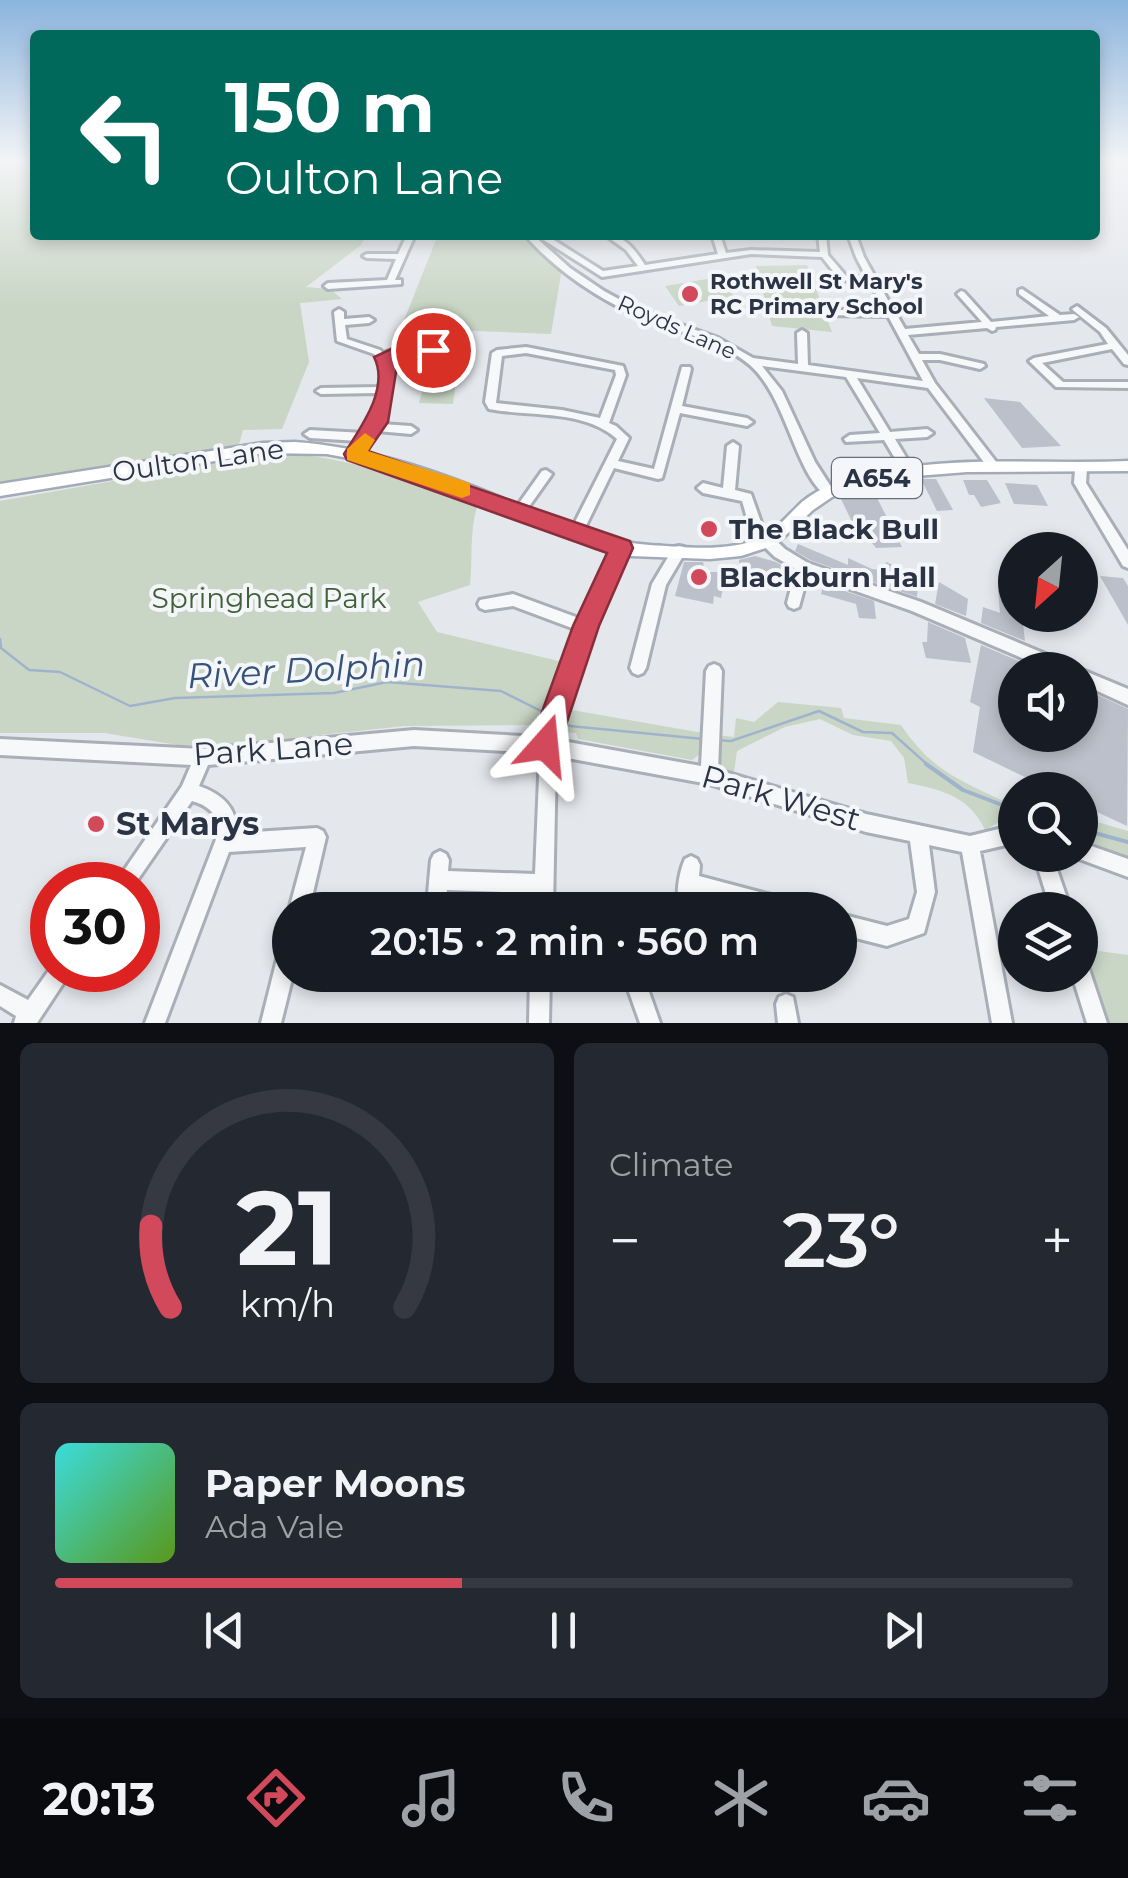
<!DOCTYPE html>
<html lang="en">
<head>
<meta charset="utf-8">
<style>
  body { margin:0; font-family:Montserrat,sans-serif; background:#242831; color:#f1f3f6; height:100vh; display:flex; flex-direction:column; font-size:38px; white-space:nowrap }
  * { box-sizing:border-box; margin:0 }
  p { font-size:32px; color:#9ea1a6 }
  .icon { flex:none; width:55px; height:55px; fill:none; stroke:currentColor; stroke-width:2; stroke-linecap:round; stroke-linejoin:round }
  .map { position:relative; height:1023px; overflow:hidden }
  .details { display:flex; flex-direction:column; gap:20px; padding:20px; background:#0d0f14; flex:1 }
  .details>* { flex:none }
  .banner { position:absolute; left:30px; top:30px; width:1070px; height:210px; border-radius:10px; box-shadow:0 5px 15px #0003; background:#00695c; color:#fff; overflow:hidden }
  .needle { width:65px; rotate:207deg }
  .tools { position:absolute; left:998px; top:532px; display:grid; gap:20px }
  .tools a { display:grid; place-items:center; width:100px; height:100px; border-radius:50%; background:#171b24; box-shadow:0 5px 15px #0003; font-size:50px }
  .speed { position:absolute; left:30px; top:862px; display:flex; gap:20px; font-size:50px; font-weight:700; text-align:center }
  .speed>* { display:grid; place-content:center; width:130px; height:130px; border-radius:50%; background:#171b24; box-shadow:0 5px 15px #0003; line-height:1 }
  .speed .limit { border:15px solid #d22; background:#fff; color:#111 }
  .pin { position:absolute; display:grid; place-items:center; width:85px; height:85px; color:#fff; margin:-42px; border:5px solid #fff; border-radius:50%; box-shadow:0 2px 10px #0007 }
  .me { position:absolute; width:110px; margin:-55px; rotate:18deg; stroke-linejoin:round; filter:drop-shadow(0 0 8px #0008) }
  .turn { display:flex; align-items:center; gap:35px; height:210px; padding:0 30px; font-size:45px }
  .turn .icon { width:130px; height:130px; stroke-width:2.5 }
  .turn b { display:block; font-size:70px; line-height:85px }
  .big { font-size:75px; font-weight:600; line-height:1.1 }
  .details .tile { flex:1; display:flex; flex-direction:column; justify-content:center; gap:15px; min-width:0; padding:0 35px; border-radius:15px; background:#242831 }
  .details .dial { align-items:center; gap:0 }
  .dial svg { height:260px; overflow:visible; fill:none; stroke:#363941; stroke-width:7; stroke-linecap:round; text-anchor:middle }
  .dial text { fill:#f1f3f6; stroke:none }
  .song { display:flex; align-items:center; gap:30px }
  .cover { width:120px; height:120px; border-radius:15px; background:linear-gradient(135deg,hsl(180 70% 55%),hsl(90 70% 35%)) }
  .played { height:10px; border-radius:5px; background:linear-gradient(90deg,#d1495b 40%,#363941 40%) }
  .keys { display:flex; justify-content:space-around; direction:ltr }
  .heat { display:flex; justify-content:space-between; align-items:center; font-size:55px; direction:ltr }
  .details .tiles { flex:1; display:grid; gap:20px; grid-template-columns:1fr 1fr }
  .tile:last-child { grid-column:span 2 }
  .trip { position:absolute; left:272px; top:892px; width:585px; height:100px; border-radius:50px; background:#171b24; box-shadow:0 5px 15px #0003; font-weight:600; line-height:100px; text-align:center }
  .dock { display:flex; height:160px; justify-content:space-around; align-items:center; background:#090b0e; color:#9ea1a6 }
  .dock .icon { width:70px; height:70px }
  .dock .current { color:#d1495b }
  .dock b { font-size:45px; color:#f1f3f6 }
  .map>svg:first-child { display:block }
  .green { fill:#c9d6c5 }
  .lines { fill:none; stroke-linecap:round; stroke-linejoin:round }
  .stream-far1 { stroke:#9fb4cc; stroke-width:2.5 }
  .stream { stroke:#9fb4cc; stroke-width:4 }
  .building { fill:#bbc0ca }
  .minor-casing { stroke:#a9aeb7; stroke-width:6 }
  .major-casing { stroke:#a3abb8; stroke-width:5 }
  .minor { fill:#f7f8fa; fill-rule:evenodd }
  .major { fill:#fff; fill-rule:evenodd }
  .route { fill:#d1495b; stroke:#882f3b; stroke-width:2.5 }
  .slow { fill:#f59e0b }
  .poi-dot { fill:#d1495b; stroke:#f4f6f9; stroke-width:4 }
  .labels { text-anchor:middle; stroke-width:8; stroke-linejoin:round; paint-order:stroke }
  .far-poi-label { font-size:22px; font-weight:bold; fill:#2b3445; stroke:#f4f6f9; text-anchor:start }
  .far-street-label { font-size:22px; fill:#2b3445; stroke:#f4f6f9 }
  .shield { fill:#f4f6f9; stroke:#676e7b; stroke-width:2.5 }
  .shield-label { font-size:25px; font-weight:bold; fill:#2b3445 }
  .street-label { font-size:28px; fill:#2b3445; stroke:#f4f6f9 }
  .poi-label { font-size:28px; font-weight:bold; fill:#2b3445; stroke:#f4f6f9; text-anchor:start }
  .park-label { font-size:28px; fill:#3f6138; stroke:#f4f6f9 }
  .near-street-label { font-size:32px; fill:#2b3445; stroke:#f4f6f9 }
  .near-poi-label { font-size:32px; font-weight:bold; fill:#2b3445; stroke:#f4f6f9; text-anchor:start }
  .near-water-label { font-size:35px; font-style:italic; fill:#34527a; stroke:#f4f6f9 }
</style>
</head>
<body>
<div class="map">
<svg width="1128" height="1023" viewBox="0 0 1128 1023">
  <rect width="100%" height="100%" fill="#e4e7ec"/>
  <g class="green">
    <polygon points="0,161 35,161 35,235 367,235 361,245 306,287 330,289 342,299 300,303 309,362 282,429 243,430 238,448 0,484"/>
    <polygon points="436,240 528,240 562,268 551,334 401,328"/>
    <polygon points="807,265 832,332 772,326 756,266"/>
    <polygon points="719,277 734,296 679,306 665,286"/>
    <polygon points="427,374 457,375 453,404 419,403"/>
    <path d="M275,452C348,458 410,477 478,504C469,529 473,558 470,585L418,602L437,632L563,662L534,725L405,726L216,746L178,745L104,733H0V501Z"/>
    <path d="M778,702L841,708L844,718L901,725C931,769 955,778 1001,800L1009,798L1013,814L985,830C970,797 943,790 908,783L904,758L891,741L853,735L820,719L785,727L737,751L734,772L720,767L717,735L734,737L736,718L754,722Z"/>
    <polygon points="572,710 703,733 700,754 692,760 578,739 576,733 566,732"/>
    <polygon points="1080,817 1128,831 1128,856 1080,840"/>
    <polygon points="1084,949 1128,955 1128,1023 1108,1023"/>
  </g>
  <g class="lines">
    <g class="stream-far1">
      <polyline points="0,639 1,648 29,670 60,672 130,706 175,698 334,693 387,682 501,691 547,714"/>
      <polyline points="558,720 570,726 703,739"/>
      <polyline points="716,740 731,741 819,711 863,732 892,733 929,766"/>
    </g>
    <g class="stream">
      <polyline points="926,764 963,790 1015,810"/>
      <polyline points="1080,829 1128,842"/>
    </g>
  </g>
  <g class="building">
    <polygon points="984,398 1020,402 1061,446 1022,448"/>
    <polygon points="921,479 936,479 953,510 937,511"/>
    <polygon points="963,480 987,480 1001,503 981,507 974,495 969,495"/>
    <polygon points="1005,483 1037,485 1048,506 1014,504"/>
    <polygon points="876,496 902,547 876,548 862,530 856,530 841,499"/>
    <polygon points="798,544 848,565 848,558 872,569 885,570 886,562 893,565 892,574 918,580 917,597 810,560 795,551"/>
    <polygon points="755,556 776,562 792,571 790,576 768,572 767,580 758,577 759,572 739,569 739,560"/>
    <polygon points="684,562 703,562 705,572 719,572 718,582 724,583 721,598 714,596 713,604 675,596"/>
    <polygon points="1100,576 1123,578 1128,586 1128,625"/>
    <polygon points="939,582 968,599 966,616 935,604"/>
    <polygon points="824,584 874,601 876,619 859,618 856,604 821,594"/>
    <polygon points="998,589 1015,594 1015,615 1022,615 1025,641 981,623 983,607 1000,613"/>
    <polygon points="928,622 965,638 971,663 926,658 922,642 927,642"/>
    <polygon points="981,645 1040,670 1015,670 1015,735 1080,735 1080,687 1128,709 1127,826 1080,804 1080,790 1052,790 973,752 980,707 970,702"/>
  </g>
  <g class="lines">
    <g class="minor-casing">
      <g id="minor">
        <polygon points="407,235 415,235 395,280 401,280 401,284 328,289 324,286 328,283 387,280 396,259 367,258 363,256 367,254 398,254"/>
        <path d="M525,235H533L570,268L604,291L637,309L718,338L753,358L798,364L797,333L802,330L807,333L808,365L923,381L888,316L828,315V311L831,310H885L870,283L840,280L822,257L751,254L602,277L536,235H546L603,271L638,266L626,250L605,235C625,235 635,250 645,265L718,254L712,235H720L726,253L751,250L820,252L818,235H826L828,255L846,276L867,278L856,257L848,235H856L864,257L894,311L898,313L897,315L905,329L982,322L957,294L961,291L964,292L991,322L1049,316L1019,294V290L1022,289L1060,315L1074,314L1079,317L1074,320L996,327L995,330L992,331L987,328L908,335L919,354H940L984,364L985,366L980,369L940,360H922L935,383L997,463L999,466L993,470L989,469L928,388L857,378L890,432L927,429L933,433L927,437L895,439L915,472L909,476L905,475L884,440L846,442L844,439L850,435L880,433L846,377L762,366L782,391L815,462L835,493L829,498C795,476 788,400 751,366C721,340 681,333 645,319C601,301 556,271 525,235Z"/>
        <polygon points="1077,306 1106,328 1128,355 1128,365 1124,364 1112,349 1042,363 1063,382 1128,382 1128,388 1056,387 1029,361 1034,358 1108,344 1100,332 1074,311 1072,309"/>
        <path d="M339,309L344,312V319L369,317L374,320L369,323L345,325L347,339L380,350L383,353C400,347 422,343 438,350L433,353H401L388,359L393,366L382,424L411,426L417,430L411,434L377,431L359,457L355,458L349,454L359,441L310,438L304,434L310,430L364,433L373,421L378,393L321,394L316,391L321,388L379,387L383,366L374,354L337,341L334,312Z"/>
        <path d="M526,347L623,366L626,375L609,423L616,426L629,438L618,461L654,469L682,367H690L691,369L682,406L747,418L753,422L747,426L680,413L662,478L658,479L614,468L580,538H570L569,534L617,439C584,409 531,417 489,409L485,402L492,353L497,350ZM526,353L615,370L616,375L600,418L562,410L496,403L502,356Z"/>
        <polygon points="733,442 739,446 735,490 751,494 763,528 785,549 808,563 921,602 1072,665 1075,670 1050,670 912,611 808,574 799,607 794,609 789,607 787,603 796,569 775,557 752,535 742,501 703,493 697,488 703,483 723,488 727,446"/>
        <polygon points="1081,465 1087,469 1086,483 1128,550 1128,568 1123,566 1074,483 1075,469"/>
        <polygon points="546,470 552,474 550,477 523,515 515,515 513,512 515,509 542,471"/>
        <path d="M621,543L626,544L628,548L557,724V740L701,766L706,671L709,666L714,664L719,666L722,671L718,770L866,814L970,836L1015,825V843L980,851L1012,1023H992L962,852L929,845L935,892L924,933L887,946L840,934V914L887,926L909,919L917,892L910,841L866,832L709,784L556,756L553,910H533L534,893L447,890L443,910H429L427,905L431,860L434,854L440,851L446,854L449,860L448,871L535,874L540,753L414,746L208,765L199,786C222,794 238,808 236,833L317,828L323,831L326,837L309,910H289L306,847L229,852L165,1023H145L220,829C217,813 207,805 192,801L134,885H114L182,786L191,765L0,755V739L203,749L414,730L540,737L541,724L580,631L513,606L485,610L480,608L478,604L480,600L513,594L584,620L614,548L616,544Z"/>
        <polygon points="679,546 684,547 686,551 666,585 646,668 643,673 638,675 633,673 630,668 652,584 674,547"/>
        <polygon points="1080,669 1128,689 1128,705 1080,683 1080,670 1077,670"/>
        <polygon points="1080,842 1128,859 1128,877 1074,857 1073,855 1080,855"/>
        <polygon points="1034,855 1052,855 1071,910 1051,910"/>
        <path d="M691,856L697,859L700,865L699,876L790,900L797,903L800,910H755L697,895L694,910H680C675,896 679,872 685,859Z"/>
        <polygon points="290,937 290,975 293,975 281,1023 261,1023 280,947 283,940"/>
        <polygon points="1080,960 1087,963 1107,1023 1087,1023 1072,975 1080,975"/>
        <polygon points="52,966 52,970 72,970 37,1023 14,1023 16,1016 0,1006 0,985 28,1000"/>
        <polygon points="530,975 550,975 549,1023 529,1023"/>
        <polygon points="623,975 643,975 660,1023 640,1023"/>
        <polygon points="786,994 793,997 798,1023 778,1023 776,1004 779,997"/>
      </g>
    </g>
    <g class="major-casing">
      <path id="major" d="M295,442C364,447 428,468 492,494C543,515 593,541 650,545C684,547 730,553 762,537C778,529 789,514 802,502C821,486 847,479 871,474C956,454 1042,465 1128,461V471L967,472L903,477L857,488L832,497L813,510L775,545L741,556L710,559L631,556L596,548L416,477L359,460L327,454L263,453L0,496V484L263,443Z"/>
    </g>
    <use href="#minor" class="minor"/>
    <use href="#major" class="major"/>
  </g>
  <linearGradient id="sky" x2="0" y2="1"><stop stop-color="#8bb4dd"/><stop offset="0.53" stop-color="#f3f4f6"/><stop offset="1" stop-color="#f3f4f6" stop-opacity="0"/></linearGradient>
  <rect width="1128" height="304" fill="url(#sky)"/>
  <path class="route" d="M400,345H433L442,350L433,356L393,359L397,366L388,422L368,451L630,541L633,548L599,626L556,755L545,760L534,755L530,745L573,626L607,553L347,460L344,454C360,428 390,389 374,357Z"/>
  <polygon class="slow" points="365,433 375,440 368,451 470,483 470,495 462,498 347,460 347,449"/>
  <g class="poi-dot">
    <circle cx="690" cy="294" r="10"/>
    <circle cx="709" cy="529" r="10"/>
    <circle cx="699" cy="577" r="10"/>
    <circle cx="96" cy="824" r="10"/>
  </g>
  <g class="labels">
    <g class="far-poi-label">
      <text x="710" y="289">Rothwell St Mary's<tspan x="710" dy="25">RC Primary School</tspan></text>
    </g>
    <g class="far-street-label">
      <text transform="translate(677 327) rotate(24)" y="8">Royds Lane</text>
    </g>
    <rect class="shield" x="832" y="458" width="90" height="40" rx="8"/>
    <g class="shield-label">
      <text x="877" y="487">A654</text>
    </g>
    <g class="street-label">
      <text transform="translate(198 460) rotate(-8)" y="10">Oulton Lane</text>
    </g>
    <g class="poi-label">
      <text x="729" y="539">The Black Bull</text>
      <text x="719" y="587">Blackburn Hall</text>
    </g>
    <g class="park-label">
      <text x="269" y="608">Springhead Park</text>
    </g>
    <g class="near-street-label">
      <text transform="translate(273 749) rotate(-4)" y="11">Park Lane</text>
      <text transform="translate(781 798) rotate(16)" y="11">Park West</text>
    </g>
    <g class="near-poi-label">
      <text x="116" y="835">St Marys</text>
    </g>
    <g class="near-water-label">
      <text transform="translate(306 670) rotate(-3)" y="12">River Dolphin</text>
    </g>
  </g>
</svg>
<div class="tools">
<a><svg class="needle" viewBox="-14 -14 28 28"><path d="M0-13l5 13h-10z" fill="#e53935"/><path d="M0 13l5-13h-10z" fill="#9ea1a6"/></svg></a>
<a><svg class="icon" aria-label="sound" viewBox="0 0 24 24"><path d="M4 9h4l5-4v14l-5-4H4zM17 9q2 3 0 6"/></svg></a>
<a><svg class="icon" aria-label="search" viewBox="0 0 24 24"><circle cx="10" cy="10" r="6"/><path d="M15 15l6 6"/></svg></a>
<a><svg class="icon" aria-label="layers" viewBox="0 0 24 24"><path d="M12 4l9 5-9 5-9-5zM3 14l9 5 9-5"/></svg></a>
</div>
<div class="speed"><div class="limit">30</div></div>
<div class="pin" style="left:433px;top:350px;background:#d93025"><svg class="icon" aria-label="arrive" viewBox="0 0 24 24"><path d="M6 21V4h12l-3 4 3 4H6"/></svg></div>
<svg class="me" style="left:545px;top:745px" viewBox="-20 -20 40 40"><path d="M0-17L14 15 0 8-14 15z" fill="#d1495b" stroke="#fff" stroke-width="4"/></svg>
<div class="trip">20:15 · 2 min · 560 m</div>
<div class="banner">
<div class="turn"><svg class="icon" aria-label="left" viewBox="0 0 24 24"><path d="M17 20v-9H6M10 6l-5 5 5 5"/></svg><div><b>150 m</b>Oulton Lane</div></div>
</div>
</div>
<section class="details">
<div class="tiles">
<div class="tile dial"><svg viewBox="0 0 100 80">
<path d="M14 69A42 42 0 1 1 86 69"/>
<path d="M14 69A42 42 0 0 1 8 44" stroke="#d1495b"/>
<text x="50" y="56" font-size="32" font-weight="700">21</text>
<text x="50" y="72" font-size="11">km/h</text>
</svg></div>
<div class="tile"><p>Climate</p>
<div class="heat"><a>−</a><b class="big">23°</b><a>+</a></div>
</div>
<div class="tile">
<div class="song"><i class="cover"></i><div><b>Paper Moons</b><p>Ada Vale</p></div></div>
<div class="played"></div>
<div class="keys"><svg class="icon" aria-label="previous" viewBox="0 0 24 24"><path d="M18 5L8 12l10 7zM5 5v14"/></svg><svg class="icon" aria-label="pause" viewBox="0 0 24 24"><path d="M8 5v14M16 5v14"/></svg><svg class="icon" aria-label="next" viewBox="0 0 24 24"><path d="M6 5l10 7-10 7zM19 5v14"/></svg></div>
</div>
</div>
</section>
<nav class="dock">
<b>20:13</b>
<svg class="icon current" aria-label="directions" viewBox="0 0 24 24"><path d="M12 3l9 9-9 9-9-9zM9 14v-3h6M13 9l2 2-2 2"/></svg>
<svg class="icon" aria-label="music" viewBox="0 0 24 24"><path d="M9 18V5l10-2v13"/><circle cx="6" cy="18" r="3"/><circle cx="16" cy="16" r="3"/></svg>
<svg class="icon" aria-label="phone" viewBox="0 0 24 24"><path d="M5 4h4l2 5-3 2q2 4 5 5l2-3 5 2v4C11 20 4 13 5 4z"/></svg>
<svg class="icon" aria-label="climate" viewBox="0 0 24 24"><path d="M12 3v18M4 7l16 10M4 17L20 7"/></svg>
<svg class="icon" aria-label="car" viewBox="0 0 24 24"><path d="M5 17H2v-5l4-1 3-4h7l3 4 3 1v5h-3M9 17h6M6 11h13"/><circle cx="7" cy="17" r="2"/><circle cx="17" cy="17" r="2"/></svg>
<svg class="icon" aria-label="filters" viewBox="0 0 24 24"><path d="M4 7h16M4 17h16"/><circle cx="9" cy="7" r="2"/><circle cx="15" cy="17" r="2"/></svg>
</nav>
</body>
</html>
